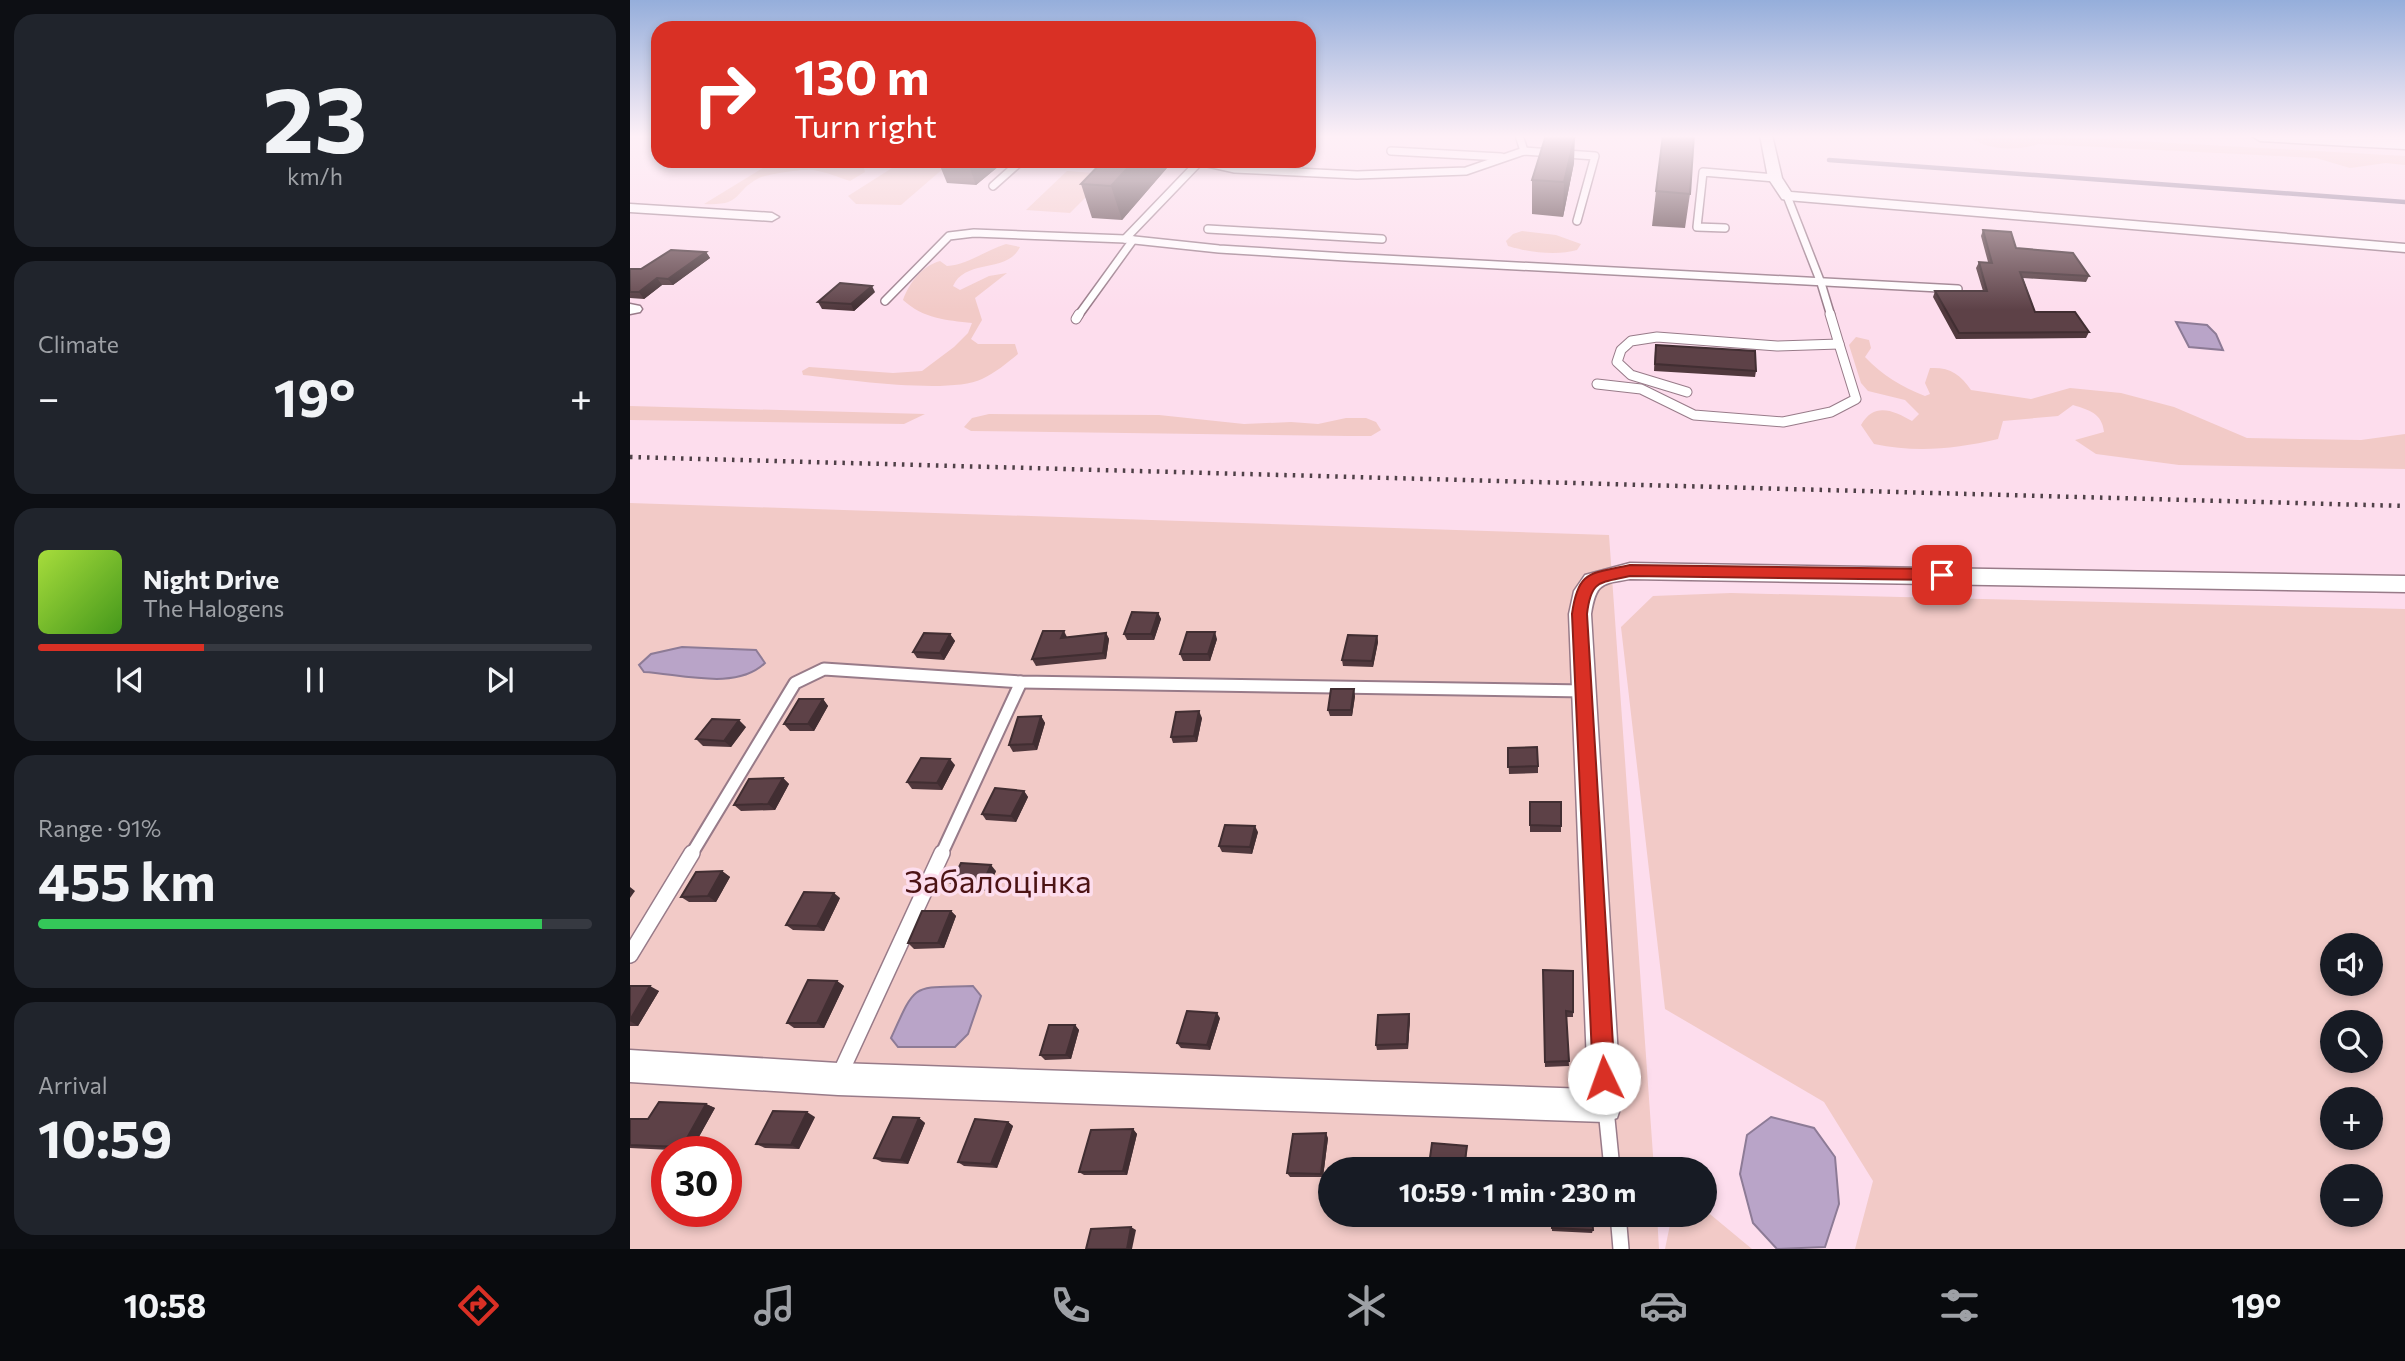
<!DOCTYPE html>
<html lang="en">
<head>
<meta charset="utf-8">
<style>
  body { margin:0; font-family:Commissioner,sans-serif; background:#20242c; color:#f1f3f6; height:100vh; display:flex; flex-direction:column; font-size:26px; white-space:nowrap }
  * { box-sizing:border-box; margin:0 }
  p { font-size:23px; color:#9ea1a6 }
  .icon { flex:none; width:38px; height:38px; fill:none; stroke:currentColor; stroke-width:2; stroke-linecap:round; stroke-linejoin:round }
  .map { position:relative; flex:1; overflow:hidden }
  .panel { display:flex; flex-direction:column; gap:14px; padding:14px; background:#0d0f14; width:630px }
  .panel>* { flex:none }
  .guide { position:absolute; left:21px; top:21px; width:665px; height:147px; border-radius:21px; box-shadow:0 4px 10px #0003; background:#d93025; color:#fff; overflow:hidden }
  .tools { position:absolute; left:1690px; top:933px; display:grid; gap:14px }
  .tools a { display:grid; place-items:center; width:63px; height:63px; border-radius:50%; background:#171b24; box-shadow:0 4px 10px #0003; font-size:35px }
  .speed { position:absolute; left:21px; top:1136px; display:flex; gap:14px; font-size:35px; font-weight:700; text-align:center }
  .speed>* { display:grid; place-content:center; width:91px; height:91px; border-radius:50%; background:#171b24; box-shadow:0 4px 10px #0003; line-height:1 }
  .speed .limit { border:10px solid #d22; background:#fff; color:#111 }
  .pin { position:absolute; display:grid; place-items:center; width:60px; height:60px; color:#fff; margin:-30px; border-radius:14px; box-shadow:0 4px 10px #0006 }
  .me { position:absolute; width:77px; margin:-38px; rotate:357deg; stroke-linejoin:round; filter:drop-shadow(0 0 5px #0008) }
  .turn { display:flex; align-items:center; gap:24px; height:147px; padding:0 28px; font-size:32px }
  .turn .icon { width:91px; height:91px; stroke-width:2.5 }
  .turn b { display:block; font-size:49px; line-height:60px }
  .big { font-size:52px; font-weight:700; line-height:1.1 }
  .panel .card { flex:1; display:flex; flex-direction:column; justify-content:center; gap:10px; min-width:0; padding:0 24px; border-radius:21px; background:#20242c }
  .panel .dial { align-items:center; gap:0 }
  .dial b { font-size:91px; line-height:1 }
  .song { display:flex; align-items:center; gap:21px }
  .cover { width:84px; height:84px; border-radius:10px; background:linear-gradient(135deg,hsl(80 70% 55%),hsl(100 70% 35%)) }
  .played { height:7px; border-radius:4px; background:linear-gradient(90deg,#d93025 30%,#363941 30%) }
  .keys { display:flex; justify-content:space-around; direction:ltr }
  .heat { display:flex; justify-content:space-between; align-items:center; font-size:38px; direction:ltr }
  .charge { height:10px; border-radius:5px; background:linear-gradient(90deg,#34c759 91%,#363941 0) }
  .trip { position:absolute; left:688px; top:1157px; width:399px; height:70px; border-radius:35px; background:#171b24; box-shadow:0 4px 10px #0003; font-weight:700; line-height:70px; text-align:center }
  .menu { display:flex; height:112px; justify-content:space-around; align-items:center; background:#090b0e; color:#9ea1a6 }
  .menu .icon { width:49px; height:49px }
  .menu .current { color:#d93025 }
  .menu b { font-size:32px; color:#f1f3f6 }
  main { display:flex; flex:1; min-height:0 }
  .map>svg:first-child { display:block }
  .green { fill:#f2cac7; fill-rule:evenodd }
  .water { fill:#b9a4c8; stroke:#8d7b96; stroke-width:2 }
  .lines { fill:none; stroke-linecap:round; stroke-linejoin:round }
  .stream { stroke:#8d7b96; stroke-width:4.5 }
  .service-far3-casing { stroke:#987b89; stroke-width:10 }
  .service-far2-casing { stroke:#987b89; stroke-width:11 }
  .service-far1-casing { stroke:#987b89; stroke-width:15 }
  .service-casing { stroke:#987b89; stroke-width:18 }
  .minor-casing { stroke:#987b89; stroke-width:3 }
  .primary-casing { stroke:#987b89; stroke-width:3 }
  .service-far3 { stroke:#fff; stroke-width:7 }
  .service-far2 { stroke:#fff; stroke-width:9 }
  .service-far1 { stroke:#fff; stroke-width:11 }
  .service { stroke:#fff; stroke-width:15 }
  .minor { fill:#fff; fill-rule:evenodd }
  .primary { fill:#fff; fill-rule:evenodd }
  .rail { stroke:#4f4047; stroke-width:4.5; stroke-dasharray:2.5 6; stroke-linecap:butt }
  .wall { fill:#50383d }
  .shaded-wall { fill:#412e32 }
  .building { fill:#5d4147; stroke:#412e32; stroke-width:2 }
  .route { fill:#d93025; stroke:#8d1f18; stroke-width:2 }
  .labels { text-anchor:middle; stroke-width:7; stroke-linejoin:round; paint-order:stroke }
  .near-park-label { font-size:32px; fill:#4c1314; stroke:#fddded }
</style>
</head>
<body>
<main>
<section class="panel">
<div class="card dial"><b>23</b><p>km/h</p></div>
<div class="card"><p>Climate</p>
<div class="heat"><a>−</a><b class="big">19°</b><a>+</a></div>
</div>
<div class="card">
<div class="song"><i class="cover"></i><div><b>Night Drive</b><p>The Halogens</p></div></div>
<div class="played"></div>
<div class="keys"><svg class="icon" aria-label="previous" viewBox="0 0 24 24"><path d="M18 5L8 12l10 7zM5 5v14"/></svg><svg class="icon" aria-label="pause" viewBox="0 0 24 24"><path d="M8 5v14M16 5v14"/></svg><svg class="icon" aria-label="next" viewBox="0 0 24 24"><path d="M6 5l10 7-10 7zM19 5v14"/></svg></div>
</div>
<div class="card"><p>Range · 91%</p><b class="big">455 km</b><div class="charge"></div></div>
<div class="card"><p>Arrival</p><b class="big">10:59</b></div>
</section>
<div class="map">
<svg width="1775" height="1249" viewBox="0 0 1775 1249">
  <rect width="100%" height="100%" fill="#fddded"/>
  <g class="green">
    <path d="M1337,135H1402L1775,156V165L1756,163L1720,168L1686,158L1408,144C1386,151 1356,151 1337,135Z"/>
    <path d="M144,161L233,165L235,172L220,181C208,177 196,172 183,170C174,169 138,174 129,178C102,192 114,206 74,204Z"/>
    <polygon points="273,161 322,161 271,205 226,204 218,196"/>
    <polygon points="437,171 479,174 440,213 396,210"/>
    <path d="M892,231L926,235L951,244L947,250C927,256 897,252 878,246L876,241L883,234Z"/>
    <path d="M376,244L390,247C377,274 336,258 323,286L330,290L359,276L377,273L345,298L352,320L341,339L348,344H385L388,354C377,363 365,373 352,379C319,395 213,379 173,375L172,371L179,367L263,373L292,371L324,347L338,333L342,323C316,320 294,319 273,300C279,283 292,266 310,261L317,266C337,265 356,250 376,244Z"/>
    <path d="M1226,337L1239,340L1241,348L1235,357C1252,375 1272,387 1295,396L1300,394L1295,383L1300,368C1320,367 1330,374 1341,390L1401,399L1440,388L1491,393L1544,407L1617,438L1731,440L1775,434V469L1549,465L1466,454L1445,440L1474,432C1472,413 1459,410 1443,405L1428,416L1373,421L1368,439C1325,449 1287,453 1244,444L1231,425C1244,402 1263,410 1282,421L1289,414L1275,400L1238,391L1231,383L1219,345Z"/>
    <polygon points="0,406 295,414 274,424 0,420"/>
    <polygon points="359,414 529,415 614,424 661,422 688,424 716,418 736,418 746,422 751,430 741,436 719,436 341,431 334,427 342,418"/>
    <path d="M0,503L979,535L1024,1169H700V1214L1027,1215L1029,1249H0ZM37,1152H96V1211H37Z"/>
    <path d="M1101,593L1775,609V1249H1225L1243,1181L1194,1102L1035,1009L991,627L1023,596ZM1703,945H1741V984H1703ZM1703,1022H1741V1060H1703ZM1703,1099H1741V1138H1703ZM1703,1176H1741V1214H1703Z"/>
    <polygon points="1075,1210 1122,1249 1035,1249 1042,1215 1074,1214"/>
  </g>
  <g class="water">
    <polygon points="1546,322 1577,325 1586,334 1593,350 1559,347"/>
    <path d="M52,647L126,650L135,663C106,691 51,674 14,672L9,665L21,654Z"/>
    <path d="M343,986L351,996L338,1034L325,1047H268L261,1038C287,981 281,988 343,986Z"/>
    <polygon points="1141,1117 1184,1128 1205,1157 1209,1204 1195,1247 1147,1249 1123,1223 1110,1174 1117,1135"/>
  </g>
  <g class="lines">
    <polyline class="stream" points="1199,160 1775,202"/>
    <g class="service-far3-casing">
      <g id="service-far3">
        <polyline points="889,135 894,151"/>
        <polyline points="761,151 871,157"/>
        <polyline points="569,161 605,169 727,175 836,171 894,151 965,156 947,221"/>
        <polyline points="363,186 391,161"/>
        <polyline points="1157,196 1191,283 1201,316"/>
        <polyline points="1095,228 1067,227 1073,172 1145,178"/>
        <polyline points="578,229 752,239"/>
        <polyline points="495,239 570,161"/>
        <polyline points="255,301 319,236 344,233 495,239 589,249 716,257 1328,289"/>
        <polyline points="448,316 503,240"/>
      </g>
    </g>
    <g class="service-far2-casing">
      <g id="service-far2">
        <polyline points="446,319 449,314"/>
        <polyline points="967,384 1011,389 1064,415 1153,422 1201,412 1226,399 1209,344"/>
        <polyline points="1057,392 1001,375 987,362 991,350 1001,341 1027,337 1147,346 1209,344 1200,314"/>
      </g>
    </g>
    <g class="service-far1-casing">
      <g id="service-far1">
        <polyline points="61,855 165,683 194,669 391,682 955,691"/>
        <polyline points="311,855 391,682"/>
      </g>
    </g>
    <g class="service-casing">
      <g id="service">
        <polyline points="0,955 62,853"/>
        <polyline points="210,1074 312,853"/>
        <polyline points="976,1109 982,1169"/>
        <polyline points="988,1214 991,1249"/>
      </g>
    </g>
    <g class="minor-casing">
      <g id="minor">
        <polygon points="1130,135 1142,135 1152,178 1161,192 1775,244 1775,252 1157,200 1152,199 1138,178"/>
        <polygon points="0,204 142,213 149,217 142,221 0,212"/>
        <polygon points="0,304 10,306 12,309 10,312 0,314"/>
        <path d="M1000,563L1775,576V592L1000,579C971,584 966,583 961,614L991,1106L987,1118L975,1122L208,1095L0,1082V1050L208,1063L958,1089L939,614L944,591L955,575Z"/>
      </g>
    </g>
    <g class="primary-casing">
      <polygon id="primary" points="1620,135 1775,137 1775,149 1630,141"/>
    </g>
    <use href="#service-far3" class="service-far3"/>
    <use href="#service-far2" class="service-far2"/>
    <use href="#service-far1" class="service-far1"/>
    <use href="#service" class="service"/>
    <use href="#minor" class="minor"/>
    <use href="#primary" class="primary"/>
    <polyline class="rail" points="0,457 1775,506"/>
  </g>
  <g class="wall">
    <polygon points="308,161 375,161 346,185 317,183"/>
    <polygon points="473,161 543,161 492,220 462,218 451,184"/>
    <polygon points="944,163 933,217 902,214 902,180"/>
    <polygon points="1026,191 1060,194 1055,228 1022,226"/>
    <polygon points="1353,230 1386,248 1459,276 1456,282 1393,278 1405,312 1459,332 1456,338 1326,339 1303,297 1305,291 1353,291 1346,268 1349,262 1358,262 1351,236"/>
    <polygon points="76,252 80,258 43,285 32,285 14,299 0,298 0,269 11,269"/>
    <polygon points="245,292 224,311 192,309 188,302"/>
    <polygon points="1025,351 1126,371 1125,377 1024,371"/>
    <polygon points="528,613 531,619 524,640 497,640 494,634"/>
    <polygon points="476,633 479,639 476,659 406,666 402,659 437,637"/>
    <polygon points="320,634 325,641 314,660 287,658 283,652"/>
    <polygon points="747,636 748,642 743,667 713,666 712,660"/>
    <polygon points="587,639 580,661 553,661 550,654"/>
    <polygon points="725,696 722,716 700,716 698,710"/>
    <polygon points="193,699 198,706 184,731 160,731 154,724"/>
    <polygon points="411,716 415,723 407,750 383,752 379,745"/>
    <polygon points="572,718 567,742 543,743 541,737"/>
    <polygon points="116,727 101,747 73,746 66,739"/>
    <polygon points="878,748 908,766 908,773 879,774"/>
    <polygon points="325,765 312,790 282,789 277,782"/>
    <polygon points="153,778 159,784 145,810 111,811 104,805"/>
    <polygon points="394,791 398,797 386,822 356,820 352,814"/>
    <polygon points="900,802 931,826 931,832 900,832"/>
    <polygon points="628,832 622,854 592,852 589,846"/>
    <polygon points="92,871 100,877 86,902 59,902 51,897"/>
    <polygon points="366,871 357,891 326,889 321,883"/>
    <polygon points="210,898 194,931 163,930 156,925"/>
    <polygon points="321,911 326,916 314,948 284,949 278,943"/>
    <polygon points="913,970 943,1012 943,1017 936,1017 939,1066 915,1067"/>
    <polygon points="207,981 214,986 194,1028 164,1028 157,1023"/>
    <polygon points="0,986 29,991 8,1026 0,1026"/>
    <polygon points="779,1014 780,1019 778,1049 747,1050 746,1045"/>
    <polygon points="590,1018 580,1050 551,1048 547,1043"/>
    <polygon points="445,1025 449,1030 441,1059 415,1060 410,1055"/>
    <polygon points="76,1104 85,1108 61,1151 0,1148 0,1119 18,1119"/>
    <polygon points="185,1117 169,1149 135,1148 126,1144"/>
    <polygon points="289,1118 295,1123 278,1164 252,1162 244,1158"/>
    <polygon points="378,1122 383,1126 367,1168 334,1166 328,1162"/>
    <polygon points="503,1129 507,1134 497,1175 454,1175 449,1172"/>
    <polygon points="698,1138 693,1177 660,1177 657,1173"/>
    <polygon points="837,1150 835,1169 800,1169 799,1165"/>
    <polygon points="922,1214 963,1230 962,1233 922,1231"/>
  </g>
  <g class="shaded-wall">
    <polygon points="945,135 944,163 933,217 934,182"/>
    <polygon points="337,161 375,161 346,185"/>
    <polygon points="504,161 543,161 492,220 481,186"/>
    <polygon points="76,252 80,258 43,285 38,279"/>
    <polygon points="27,278 32,285 14,299 9,292"/>
    <polygon points="242,286 245,292 224,311 221,304"/>
    <polygon points="528,613 531,619 524,640 521,634"/>
    <polygon points="434,631 437,637 431,638"/>
    <polygon points="585,632 587,639 580,661 578,654"/>
    <polygon points="476,633 479,639 476,659 473,653"/>
    <polygon points="320,634 325,641 314,660 310,653"/>
    <polygon points="747,636 748,642 743,667 742,661"/>
    <polygon points="724,689 725,696 722,716 721,710"/>
    <polygon points="193,699 198,706 184,731 178,724"/>
    <polygon points="569,711 572,718 567,742 564,736"/>
    <polygon points="411,716 415,723 407,750 403,744"/>
    <polygon points="109,720 116,727 101,747 94,741"/>
    <polygon points="320,759 325,765 312,790 307,783"/>
    <polygon points="153,778 159,784 145,810 138,804"/>
    <polygon points="394,791 398,797 386,822 381,816"/>
    <polygon points="625,826 628,832 622,854 620,847"/>
    <polygon points="361,865 366,871 357,891 352,885"/>
    <polygon points="92,871 100,877 86,902 78,896"/>
    <polygon points="0,887 5,891 0,898"/>
    <polygon points="204,893 210,898 194,931 187,926"/>
    <polygon points="321,911 326,916 314,948 308,943"/>
    <polygon points="207,981 214,986 194,1028 187,1023"/>
    <polygon points="20,986 29,991 8,1026 0,1021 0,1020"/>
    <polygon points="587,1013 590,1018 580,1050 577,1045"/>
    <polygon points="779,1014 780,1019 778,1049 777,1044"/>
    <polygon points="445,1025 449,1030 441,1059 436,1055"/>
    <polygon points="76,1104 85,1108 61,1151 52,1147"/>
    <polygon points="177,1112 185,1117 169,1149 161,1145"/>
    <polygon points="289,1118 295,1123 278,1164 271,1160"/>
    <polygon points="378,1122 383,1126 367,1168 361,1164"/>
    <polygon points="503,1129 507,1134 497,1175 493,1171"/>
    <polygon points="696,1133 698,1138 693,1177 691,1174"/>
    <polygon points="501,1227 506,1230 502,1249 497,1249"/>
  </g>
  <g class="building">
    <polygon points="916,135 945,135 934,182 902,180"/>
    <polygon points="1033,135 1064,135 1060,194 1026,191"/>
    <polygon points="473,161 504,161 481,186 451,184"/>
    <polygon points="1353,230 1381,232 1386,248 1443,253 1459,276 1390,272 1405,312 1445,312 1459,332 1329,333 1305,291 1357,291 1349,262 1362,263"/>
    <polygon points="41,250 76,252 38,279 27,278 9,292 0,292 0,269 11,269"/>
    <polygon points="210,283 242,286 221,304 188,302"/>
    <polygon points="1026,345 1125,351 1126,371 1025,364"/>
    <polygon points="502,612 528,613 521,634 494,634"/>
    <polygon points="413,631 434,631 431,638 476,633 473,653 402,659"/>
    <polygon points="557,632 585,632 578,654 550,654"/>
    <polygon points="294,633 320,634 310,653 283,652"/>
    <polygon points="718,635 747,636 742,661 712,660"/>
    <polygon points="701,689 724,689 721,710 698,710"/>
    <polygon points="169,699 193,699 178,724 154,724"/>
    <polygon points="569,711 564,736 541,737 546,712"/>
    <polygon points="411,716 403,744 379,745 388,717"/>
    <polygon points="82,719 109,720 94,741 66,739"/>
    <polygon points="907,747 908,766 878,767 878,748"/>
    <polygon points="291,758 320,759 307,783 277,782"/>
    <polygon points="153,778 138,804 104,805 119,779"/>
    <polygon points="365,788 394,791 381,816 352,814"/>
    <polygon points="900,802 931,802 931,826 900,825"/>
    <polygon points="595,825 625,826 620,847 589,846"/>
    <polygon points="331,863 361,865 352,885 321,883"/>
    <polygon points="92,871 78,896 51,897 66,872"/>
    <polygon points="174,892 204,893 187,926 156,925"/>
    <polygon points="292,911 321,911 308,943 278,943"/>
    <polygon points="913,970 943,971 943,1012 936,1011 939,1061 915,1062"/>
    <polygon points="178,980 207,981 187,1023 157,1023"/>
    <polygon points="0,986 20,986 0,1020"/>
    <polygon points="557,1011 587,1013 577,1045 547,1043"/>
    <polygon points="779,1014 777,1044 746,1045 748,1015"/>
    <polygon points="419,1025 445,1025 436,1055 410,1055"/>
    <polygon points="29,1102 76,1104 52,1147 0,1145 0,1119 18,1119"/>
    <polygon points="143,1111 177,1112 161,1145 126,1144"/>
    <polygon points="263,1117 289,1118 271,1160 244,1158"/>
    <polygon points="345,1119 378,1122 361,1164 328,1162"/>
    <polygon points="503,1129 493,1171 449,1172 461,1130"/>
    <polygon points="696,1133 691,1174 657,1173 663,1134"/>
    <polygon points="802,1143 837,1146 834,1168 799,1165"/>
    <polygon points="923,1214 962,1214 963,1230 922,1228"/>
    <polygon points="501,1227 497,1249 456,1249 461,1229"/>
  </g>
  <linearGradient id="sky" x2="0" y2="1"><stop stop-color="#95aedb"/><stop offset="0.44" stop-color="#fef0f7"/><stop offset="1" stop-color="#fef0f7" stop-opacity="0"/></linearGradient>
  <rect width="1775" height="310" fill="url(#sky)"/>
  <path class="route" d="M1000,565L1312,569L1320,575L1312,580L1000,576C969,583 961,580 957,614L985,1078L982,1086L974,1089L966,1086L963,1078L942,614C948,569 961,574 1000,565Z"/>
  <g class="labels">
    <g class="near-park-label">
      <text x="368" y="893">Забалоцінка</text>
    </g>
  </g>
</svg>
<div class="tools">
<a><svg class="icon" aria-label="sound" viewBox="0 0 24 24"><path d="M4 9h4l5-4v14l-5-4H4zM17 9q2 3 0 6"/></svg></a>
<a><svg class="icon" aria-label="search" viewBox="0 0 24 24"><circle cx="10" cy="10" r="6"/><path d="M15 15l6 6"/></svg></a>
<a>+</a>
<a>−</a>
</div>
<div class="speed"><div class="limit">30</div></div>
<div class="pin" style="left:1312px;top:575px;background:#d93025"><svg class="icon" aria-label="arrive" viewBox="0 0 24 24"><path d="M6 21V4h12l-3 4 3 4H6"/></svg></div>
<svg class="me" style="left:974px;top:1078px" viewBox="-20 -20 40 40"><circle r="19" fill="#fff"/><path d="M0-13L10 11 0 6-10 11z" fill="#d93025"/></svg>
<div class="trip">10:59 · 1 min · 230 m</div>
<div class="guide">
<div class="turn"><svg class="icon" aria-label="right" viewBox="0 0 24 24"><path d="M7 20v-9h11M14 6l5 5-5 5"/></svg><div><b>130 m</b>Turn right</div></div>
</div>
</div>
</main>
<nav class="menu">
<b>10:58</b>
<svg class="icon current" aria-label="directions" viewBox="0 0 24 24"><path d="M12 3l9 9-9 9-9-9zM9 14v-3h6M13 9l2 2-2 2"/></svg>
<svg class="icon" aria-label="music" viewBox="0 0 24 24"><path d="M9 18V5l10-2v13"/><circle cx="6" cy="18" r="3"/><circle cx="16" cy="16" r="3"/></svg>
<svg class="icon" aria-label="phone" viewBox="0 0 24 24"><path d="M5 4h4l2 5-3 2q2 4 5 5l2-3 5 2v4C11 20 4 13 5 4z"/></svg>
<svg class="icon" aria-label="climate" viewBox="0 0 24 24"><path d="M12 3v18M4 7l16 10M4 17L20 7"/></svg>
<svg class="icon" aria-label="car" viewBox="0 0 24 24"><path d="M5 17H2v-5l4-1 3-4h7l3 4 3 1v5h-3M9 17h6M6 11h13"/><circle cx="7" cy="17" r="2"/><circle cx="17" cy="17" r="2"/></svg>
<svg class="icon" aria-label="filters" viewBox="0 0 24 24"><path d="M4 7h16M4 17h16"/><circle cx="9" cy="7" r="2"/><circle cx="15" cy="17" r="2"/></svg>
<b>19°</b>
</nav>
</body>
</html>
